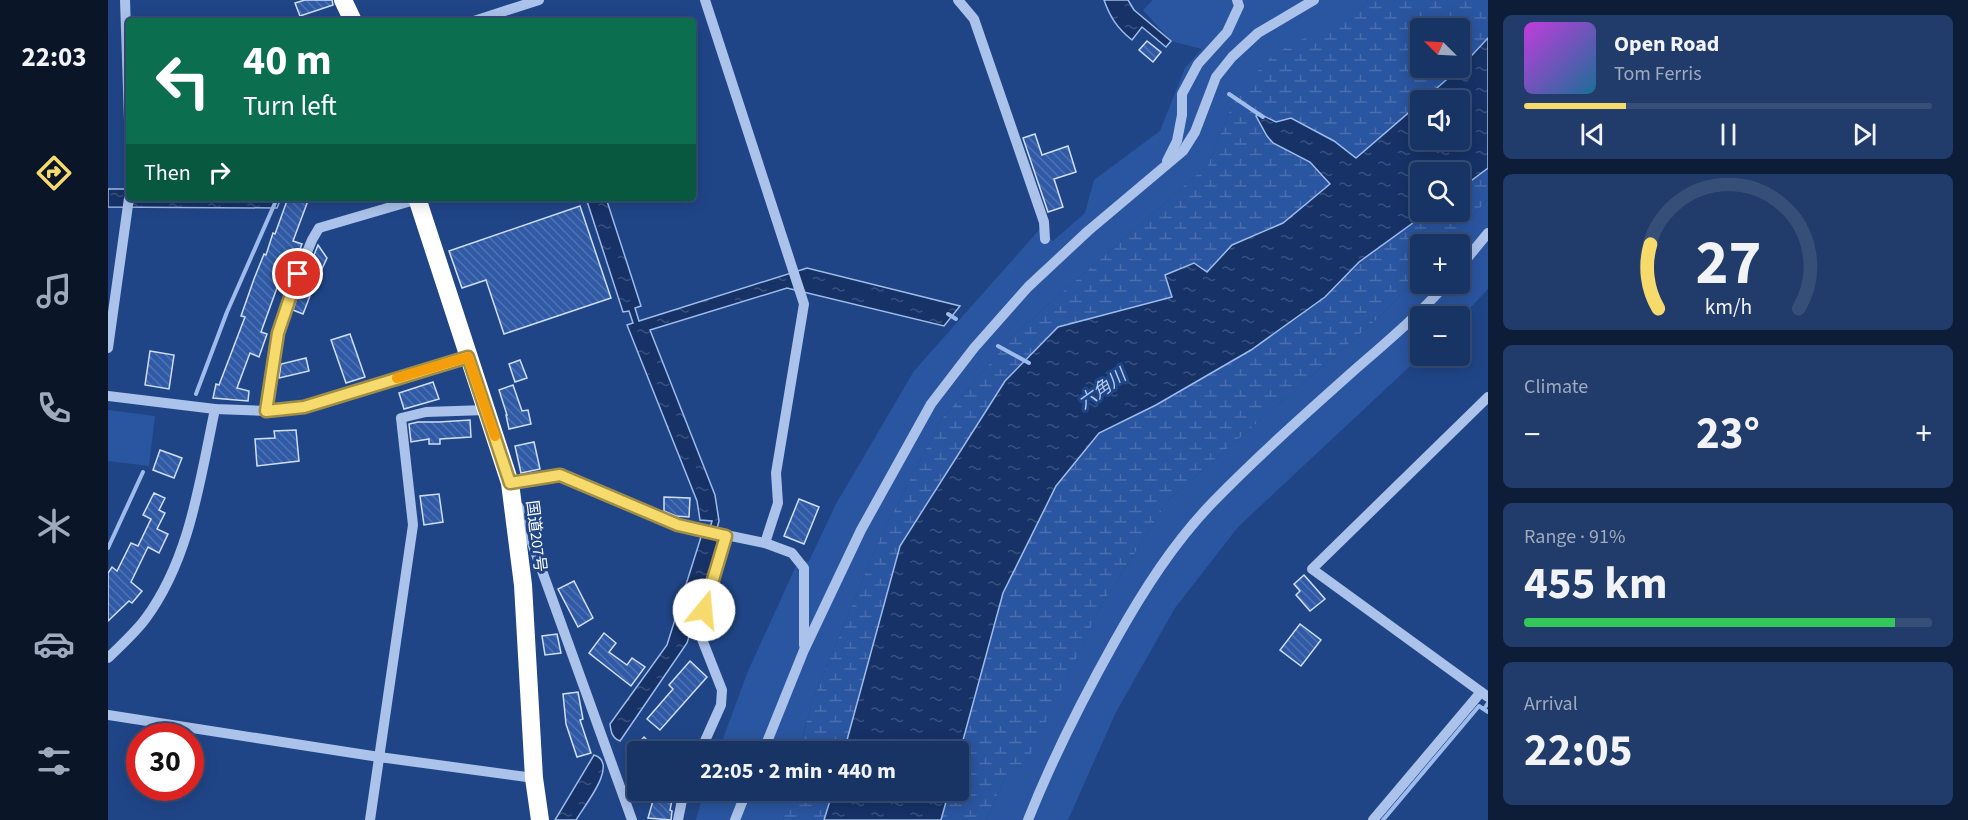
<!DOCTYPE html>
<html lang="en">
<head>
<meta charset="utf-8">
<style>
  body { margin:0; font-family:"Source Sans 3","Noto Sans JP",sans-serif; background:#213c6b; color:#f1f3f6; height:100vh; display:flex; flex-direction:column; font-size:22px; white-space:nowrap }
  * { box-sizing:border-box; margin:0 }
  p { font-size:20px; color:#9faabf }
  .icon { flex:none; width:33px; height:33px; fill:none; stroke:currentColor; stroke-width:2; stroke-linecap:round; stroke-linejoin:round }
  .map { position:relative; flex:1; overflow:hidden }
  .sheet { display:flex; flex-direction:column; gap:15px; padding:15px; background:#0d1d38; width:480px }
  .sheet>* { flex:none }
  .guide { position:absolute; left:18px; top:18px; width:570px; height:183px; border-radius:6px; box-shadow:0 3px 15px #0003,0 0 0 2px #364f79; background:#0b6e4f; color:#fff; overflow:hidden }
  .needle { width:39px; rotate:294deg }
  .buttons { position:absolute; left:1302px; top:18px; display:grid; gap:12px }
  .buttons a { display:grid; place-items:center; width:60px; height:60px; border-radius:6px; background:#183465; box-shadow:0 3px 15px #0003,0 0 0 2px #364f79; font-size:30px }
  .speed { position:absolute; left:18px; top:723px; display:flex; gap:12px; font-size:30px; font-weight:700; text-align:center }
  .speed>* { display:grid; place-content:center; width:78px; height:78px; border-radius:50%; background:#183465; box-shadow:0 3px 15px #0003,0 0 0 2px #364f79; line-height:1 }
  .speed .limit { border:9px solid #d22; background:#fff; color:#111 }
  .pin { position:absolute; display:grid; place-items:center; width:51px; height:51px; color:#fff; margin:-26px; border:3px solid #fff; border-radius:50%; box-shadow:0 2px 6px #0007 }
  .me { position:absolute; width:66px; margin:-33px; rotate:17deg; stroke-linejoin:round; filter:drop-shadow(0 0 4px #0008) }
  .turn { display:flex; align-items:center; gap:21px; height:126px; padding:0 18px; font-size:27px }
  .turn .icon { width:78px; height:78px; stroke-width:2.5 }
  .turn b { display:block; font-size:42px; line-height:51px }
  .then { display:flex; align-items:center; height:57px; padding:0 18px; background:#0003; gap:12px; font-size:22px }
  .big { font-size:45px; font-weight:700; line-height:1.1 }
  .sheet .widget { flex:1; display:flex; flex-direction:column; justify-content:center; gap:9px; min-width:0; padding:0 21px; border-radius:9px; background:#213c6b }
  .sheet .dial { align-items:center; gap:0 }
  .dial svg { height:156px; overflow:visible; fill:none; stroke:#364f79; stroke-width:7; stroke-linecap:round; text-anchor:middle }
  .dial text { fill:#f1f3f6; stroke:none }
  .song { display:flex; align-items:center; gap:18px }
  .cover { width:72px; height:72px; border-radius:9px; background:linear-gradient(135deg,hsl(290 70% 55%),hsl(200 70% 35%)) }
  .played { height:6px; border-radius:3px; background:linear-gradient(90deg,#f7da6c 25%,#364f79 25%) }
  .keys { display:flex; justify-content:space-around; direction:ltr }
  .heat { display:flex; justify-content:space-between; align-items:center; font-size:33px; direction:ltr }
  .charge { height:9px; border-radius:4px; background:linear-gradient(90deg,#34c759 91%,#364f79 0) }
  .trip { position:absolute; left:519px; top:741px; width:342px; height:60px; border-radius:6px; background:#183465; box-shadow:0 3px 15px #0003,0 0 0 2px #364f79; font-weight:700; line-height:60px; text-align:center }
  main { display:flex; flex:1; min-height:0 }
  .tab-bar { display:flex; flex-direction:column; width:108px; justify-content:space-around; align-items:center; background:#0a1528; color:#9faabf }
  .tab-bar .icon { width:42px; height:42px }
  .tab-bar .selected { color:#f7da6c }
  .tab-bar b { font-size:27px; color:#f1f3f6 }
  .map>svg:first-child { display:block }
  .green { fill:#2a55a0 }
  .wetland { fill:url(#wetland-marsh) }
  .water { fill:url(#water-ripples); stroke:#9ebceb; stroke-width:1.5 }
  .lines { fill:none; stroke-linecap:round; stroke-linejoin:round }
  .stream { stroke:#9ebceb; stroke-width:4 }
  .building { fill:url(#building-back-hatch); stroke:#cfdef8; stroke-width:1.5 }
  .minor { stroke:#abc2ea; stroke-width:10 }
  .highway { stroke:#fff; stroke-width:18 }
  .route-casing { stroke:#a18e46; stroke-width:15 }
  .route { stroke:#f7da6c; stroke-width:10 }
  .slow { stroke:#f59e0b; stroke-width:10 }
  .labels { text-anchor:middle; stroke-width:6; stroke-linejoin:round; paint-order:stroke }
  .street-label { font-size:16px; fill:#fff; stroke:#204587 }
  .water-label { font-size:18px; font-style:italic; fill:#b6ccf1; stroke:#204587 }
</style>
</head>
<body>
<main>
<nav class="tab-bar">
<b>22:03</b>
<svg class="icon selected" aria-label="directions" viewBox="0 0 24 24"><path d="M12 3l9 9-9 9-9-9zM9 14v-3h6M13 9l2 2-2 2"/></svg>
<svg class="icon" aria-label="music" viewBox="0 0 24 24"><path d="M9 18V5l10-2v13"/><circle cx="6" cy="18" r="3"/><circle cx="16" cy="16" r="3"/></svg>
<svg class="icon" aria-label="phone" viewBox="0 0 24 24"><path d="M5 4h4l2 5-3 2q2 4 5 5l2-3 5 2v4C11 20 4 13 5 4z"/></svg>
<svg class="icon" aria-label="climate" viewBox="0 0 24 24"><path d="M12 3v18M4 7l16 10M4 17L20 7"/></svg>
<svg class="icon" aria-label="car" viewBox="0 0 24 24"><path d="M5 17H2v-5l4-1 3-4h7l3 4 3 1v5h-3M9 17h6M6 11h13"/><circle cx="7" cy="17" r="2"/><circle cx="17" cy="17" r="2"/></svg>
<svg class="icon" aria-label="filters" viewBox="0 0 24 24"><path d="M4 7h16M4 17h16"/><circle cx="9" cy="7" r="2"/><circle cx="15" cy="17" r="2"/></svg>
</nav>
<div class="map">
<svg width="1380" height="820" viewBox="0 0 1380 820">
  <defs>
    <pattern id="wetland-marsh" width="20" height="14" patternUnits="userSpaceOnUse" patternTransform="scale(1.5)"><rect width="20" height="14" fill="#2a55a0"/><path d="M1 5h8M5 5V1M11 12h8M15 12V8" fill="none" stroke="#4a6eae"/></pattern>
    <pattern id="water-ripples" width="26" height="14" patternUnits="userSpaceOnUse" patternTransform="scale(1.5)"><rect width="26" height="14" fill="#163267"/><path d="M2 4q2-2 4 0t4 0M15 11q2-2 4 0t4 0" fill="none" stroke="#39517e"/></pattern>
    <pattern id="building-back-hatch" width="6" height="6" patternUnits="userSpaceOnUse" patternTransform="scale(1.5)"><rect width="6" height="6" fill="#305aa5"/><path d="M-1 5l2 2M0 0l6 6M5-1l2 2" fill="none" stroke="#4f73b2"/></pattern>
  </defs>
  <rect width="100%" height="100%" fill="#204587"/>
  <g class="green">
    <polygon points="1045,0 1261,0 1254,8 1129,93 1100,165 907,334 833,420 772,538 704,702 691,751 610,752 640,671 688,566 701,561 728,504 806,371 932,229 945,241 977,213 986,180 1052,131 1077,68 1094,49 1063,41 1035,10"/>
    <polygon points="1380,199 1380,289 1352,319 1352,316 1312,316 1313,356 1130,527 1067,608 1008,712 960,820 878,820 898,775 921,757 993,606 1061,499 1270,318 1312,274 1312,284 1352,284 1352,244 1341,244"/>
    <polygon points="0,410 47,416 41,466 0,461"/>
    <polygon points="596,791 682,791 675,820 588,820"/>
  </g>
  <g class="wetland">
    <polygon points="1261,0 1380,0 1380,38 1352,66 1352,28 1312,28 1312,68 1349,68 1315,100 1312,100 1312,103 1248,158 1226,141 1168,122 1152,114 1165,143 1202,162 1223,183 1175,223 1124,245 1099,272 1057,275 1064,297 950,327 749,709 736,751 691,752 704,702 772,538 833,420 907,334 1100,165 1129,93 1166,54 1254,8"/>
    <polygon points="1380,168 1380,199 1341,244 1312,244 1312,274 1270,318 1061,499 993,606 921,758 898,775 878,820 833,820 841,791 850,790 851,755 895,593 948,486 991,433 1048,405 1143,350 1217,297 1251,262 1320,212 1352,212 1352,189"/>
    <polygon points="682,791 725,791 716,820 675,820"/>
  </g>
  <g class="water">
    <path d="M996,0H1020L1026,10L1063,41L1058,47L1034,27L1024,40C1009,28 1002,17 996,0Z"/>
    <polygon points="1380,38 1380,168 1352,189 1352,172 1312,172 1312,212 1320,212 1251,262 1217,297 1143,350 1048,405 991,433 948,486 895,593 851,755 850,752 736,751 792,546 897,381 950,327 1064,297 1057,275 1086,263 1099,272 1124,245 1175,223 1222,184 1202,162 1165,143 1159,136 1148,116 1152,114 1168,122 1183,118 1226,141 1248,158 1312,103 1312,140 1352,140 1352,100 1315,100 1352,68"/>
    <polygon points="0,189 18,189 18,195 21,198 173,198 169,208 0,207"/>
    <path d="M478,198H498L533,306L527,308L531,321L699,268L852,306L836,326L679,288L542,330L607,495L611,521L606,539L611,541L579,643L512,741C504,738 503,732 502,724L559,645L593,537L599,538L604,521L592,520L589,501L519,325L525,323L521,311L515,312Z"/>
    <path d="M486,755C512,763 476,806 468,820H447Z"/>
    <polygon points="725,791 725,790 841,791 833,820 716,820"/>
  </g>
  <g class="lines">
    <g class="stream">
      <polyline points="1121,94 1155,117"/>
      <polyline points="840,314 848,319"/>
      <polyline points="890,346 921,363"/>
      <polyline points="88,394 119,312 167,203"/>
      <polyline points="0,548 35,472"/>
      <polyline points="1376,709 1380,703"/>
      <polyline points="1275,820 1371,706 1380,712"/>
    </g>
  </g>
  <g class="building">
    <polygon points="197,0 224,0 225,5 192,16 187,3"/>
    <polygon points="1039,41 1053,52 1045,62 1031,50"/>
    <polygon points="927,134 934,155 960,146 968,172 946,179 955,207 940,212 915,138"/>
    <polygon points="180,198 201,198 185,241 194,244 186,264 180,262 170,285 153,332 159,334 151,357 142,353 129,388 141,391 140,401 105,398 108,384 111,385 137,317 133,316 146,279 156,254 158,255 165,233 167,234"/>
    <polygon points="472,206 503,298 396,334 378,280 354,288 341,251"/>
    <polygon points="210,245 219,258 211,275 200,270"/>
    <polygon points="191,292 202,296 195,314 185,310"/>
    <polygon points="242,334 257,377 238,383 223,340"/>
    <polygon points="42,351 66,355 61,389 37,385"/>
    <polygon points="198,358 201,371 171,378 173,364"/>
    <polygon points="412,360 419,378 407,382 401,364"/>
    <polygon points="325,382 331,399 296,409 291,393"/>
    <polygon points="405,385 414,411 420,410 423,424 401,429 398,415 399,415 391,390"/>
    <polygon points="362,420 363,437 332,439 332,444 321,444 321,439 303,442 301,424 310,422 331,422"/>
    <polygon points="188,430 191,461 149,466 147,439 167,438 166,431"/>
    <polygon points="426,442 432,469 413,473 407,446"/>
    <polygon points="52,450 74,458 66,478 45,470"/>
    <polygon points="46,493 57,498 51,510 57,513 49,529 60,534 51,553 40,547 23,582 34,591 24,603 21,601 0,621 0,573 4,567 9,571 23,543 30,546 43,519 35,515"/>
    <polygon points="331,494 335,522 316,525 312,496"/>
    <polygon points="556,497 582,498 581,517 568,516 556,511"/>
    <polygon points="691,499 711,507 696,544 676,536"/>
    <polygon points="1196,575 1217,599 1202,611 1188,595 1192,591 1186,584"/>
    <polygon points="466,581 485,618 470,627 450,589"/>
    <polygon points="1192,624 1213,640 1193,666 1172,650"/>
    <polygon points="496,633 508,643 501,652 519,665 524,658 537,667 523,686 481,653"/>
    <polygon points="449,634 453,653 437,655 434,636"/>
    <polygon points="582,661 599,677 552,730 539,719 565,689 561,685"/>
    <polygon points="470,692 475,719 472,720 483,753 469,757 458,724 455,694"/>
    <polygon points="536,737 544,745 539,752 530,752 530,766 519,756"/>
    <polygon points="548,790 566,790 562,810 564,811 563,820 540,818"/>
  </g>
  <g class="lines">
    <g class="minor">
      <polyline points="17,0 21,120"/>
      <polyline points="597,0 696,304 668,473 670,503 657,543"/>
      <polyline points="850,0 866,19 936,222 937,239"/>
      <polyline points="366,21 431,0"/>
      <polyline points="1059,161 1069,141 1074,115 1074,94 1090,64 1119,32 1131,6 1129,0"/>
      <polyline points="1352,267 1380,233"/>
      <polyline points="0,348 21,198"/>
      <polyline points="0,396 107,409 158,411 196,407 360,357"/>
      <polyline points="1380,397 1204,569 1380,697"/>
      <polyline points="158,411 170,333 183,291 204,240 211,228 310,199"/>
      <polyline points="404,487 402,483 452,475 570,525 657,543 684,553 696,568 696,645"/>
      <polyline points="411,507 524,820"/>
      <path d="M0,658C13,645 28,632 38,618C82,558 92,480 107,409"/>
      <polyline points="0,715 271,757 426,778"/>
      <polyline points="592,752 613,705 614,690 590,629 617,536"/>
      <polyline points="655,752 696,650 753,530 823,404 866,348 920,287 980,231 1075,151 1087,132 1108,77 1124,57 1150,33 1206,0"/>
      <polyline points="262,820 305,525 293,418 318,412 378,410"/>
      <polyline points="570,820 576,790"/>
      <polyline points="627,820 639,790"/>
      <path d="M920,820C945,757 974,700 1007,641C1035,591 1066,542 1106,501C1150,456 1196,415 1242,374C1275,345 1309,317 1338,284"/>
      <polyline points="1265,820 1373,692"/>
    </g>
    <g class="highway">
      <polyline points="235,0 245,21"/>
      <polyline points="309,198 402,483 415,585 426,778 432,820"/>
    </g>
  </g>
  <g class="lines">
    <g class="route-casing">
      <polyline id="route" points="190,274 170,333 158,411 196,407 360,357 402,483 452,475 570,525 618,536 596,610"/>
    </g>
    <use href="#route" class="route"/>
    <polyline class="slow" points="289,378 360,357 387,436"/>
  </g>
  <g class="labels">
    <g class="street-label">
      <text transform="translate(429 536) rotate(83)" y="6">国道207号</text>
    </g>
    <g class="water-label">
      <text transform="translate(994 389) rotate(-36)" y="6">六角川</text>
    </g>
  </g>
</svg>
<div class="buttons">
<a><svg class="needle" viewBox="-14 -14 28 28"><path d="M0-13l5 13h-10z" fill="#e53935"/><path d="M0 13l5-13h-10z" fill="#9faabf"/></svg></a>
<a><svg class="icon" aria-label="sound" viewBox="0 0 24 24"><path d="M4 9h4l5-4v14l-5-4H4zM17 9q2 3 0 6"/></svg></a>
<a><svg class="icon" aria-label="search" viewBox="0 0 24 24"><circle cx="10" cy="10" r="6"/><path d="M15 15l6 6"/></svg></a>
<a>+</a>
<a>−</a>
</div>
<div class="speed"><div class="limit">30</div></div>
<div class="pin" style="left:190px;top:274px;background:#d93025"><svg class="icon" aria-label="arrive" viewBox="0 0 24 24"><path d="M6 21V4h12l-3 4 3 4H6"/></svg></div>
<svg class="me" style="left:596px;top:610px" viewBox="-20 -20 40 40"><circle r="19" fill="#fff"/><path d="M0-13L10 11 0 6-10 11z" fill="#f7da6c"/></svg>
<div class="trip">22:05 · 2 min · 440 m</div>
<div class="guide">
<div class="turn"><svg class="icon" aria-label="left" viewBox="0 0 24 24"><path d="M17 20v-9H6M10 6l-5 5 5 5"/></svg><div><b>40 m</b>Turn left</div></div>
<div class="then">Then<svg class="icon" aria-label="right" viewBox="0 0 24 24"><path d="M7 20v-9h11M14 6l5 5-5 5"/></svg></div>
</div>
</div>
<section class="sheet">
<div class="widget">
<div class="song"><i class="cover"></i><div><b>Open Road</b><p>Tom Ferris</p></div></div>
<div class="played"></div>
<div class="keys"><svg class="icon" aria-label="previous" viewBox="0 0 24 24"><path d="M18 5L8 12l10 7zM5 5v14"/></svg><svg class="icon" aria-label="pause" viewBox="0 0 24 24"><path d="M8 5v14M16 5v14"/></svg><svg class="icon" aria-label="next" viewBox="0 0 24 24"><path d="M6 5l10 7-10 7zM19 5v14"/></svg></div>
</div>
<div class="widget dial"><svg viewBox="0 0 100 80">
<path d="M14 69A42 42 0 1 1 86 69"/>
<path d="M14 69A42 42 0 0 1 10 36" stroke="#f7da6c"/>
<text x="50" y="56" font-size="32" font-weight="700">27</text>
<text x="50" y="72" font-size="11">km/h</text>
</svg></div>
<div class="widget"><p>Climate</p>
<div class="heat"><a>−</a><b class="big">23°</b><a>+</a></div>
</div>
<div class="widget"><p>Range · 91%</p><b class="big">455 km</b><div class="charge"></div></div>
<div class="widget"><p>Arrival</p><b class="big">22:05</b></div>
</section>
</main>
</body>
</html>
